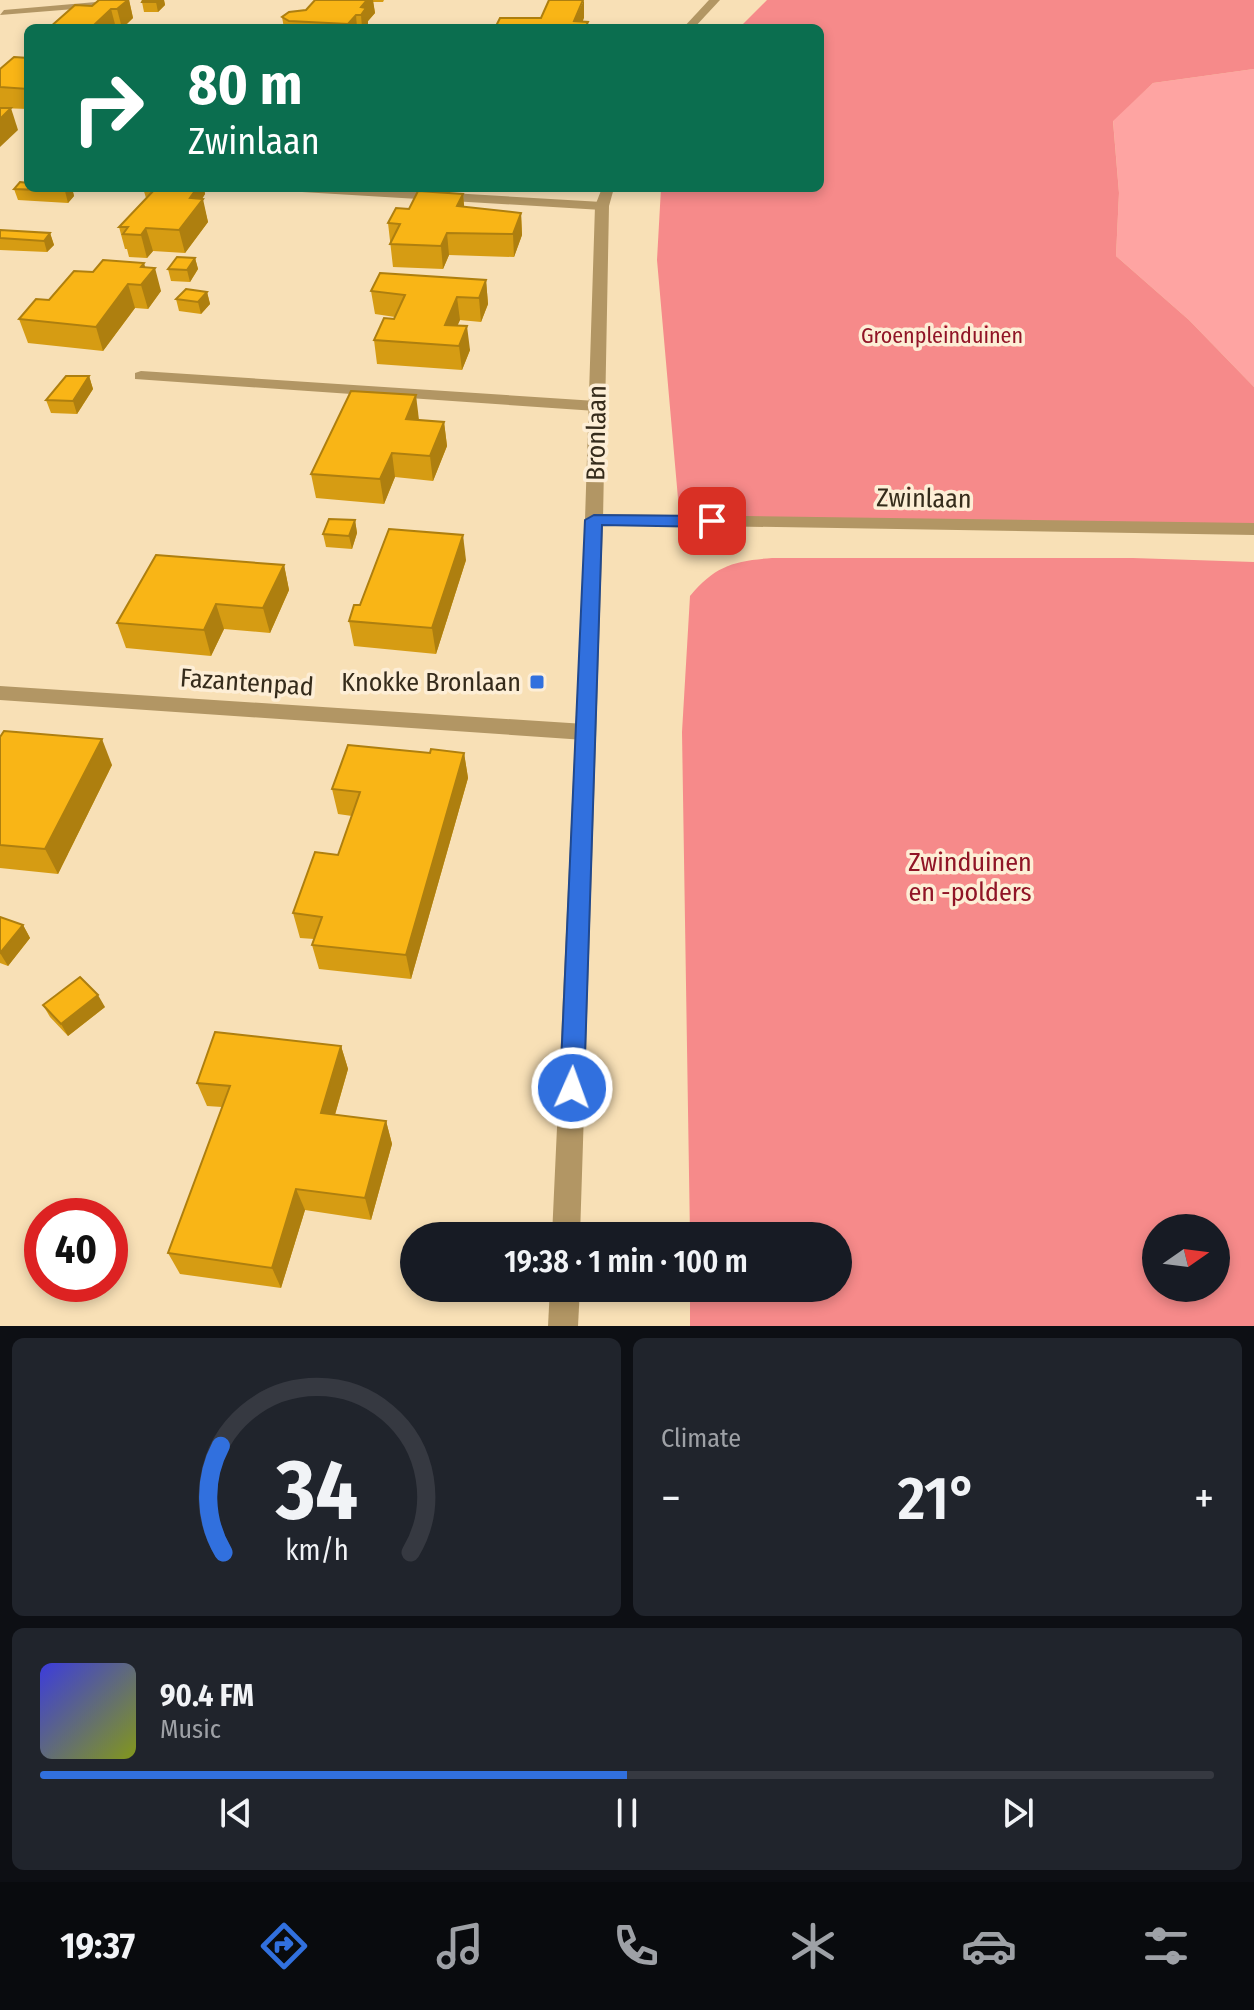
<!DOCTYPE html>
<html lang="en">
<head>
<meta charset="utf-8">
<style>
  body { margin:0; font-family:"Fira Sans Condensed",sans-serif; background:#20242c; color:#f1f3f6; height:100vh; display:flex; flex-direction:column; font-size:30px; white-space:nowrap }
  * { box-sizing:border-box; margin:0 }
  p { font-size:26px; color:#9ea1a6 }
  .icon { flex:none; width:44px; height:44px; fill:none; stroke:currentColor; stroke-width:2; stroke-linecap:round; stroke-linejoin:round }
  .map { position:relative; height:1326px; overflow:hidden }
  .details { display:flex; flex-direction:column; gap:12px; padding:12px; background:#0d0f14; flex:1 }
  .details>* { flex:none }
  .guide { position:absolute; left:24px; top:24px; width:800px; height:168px; border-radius:12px; box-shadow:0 4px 12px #0003; background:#0b6e4f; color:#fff; overflow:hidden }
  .needle { width:52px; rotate:76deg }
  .controls { position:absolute; left:1142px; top:1214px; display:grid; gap:16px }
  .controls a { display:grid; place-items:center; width:88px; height:88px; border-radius:50%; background:#171b24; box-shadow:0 4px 12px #0003; font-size:40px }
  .speed { position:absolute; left:24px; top:1198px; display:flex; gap:16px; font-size:40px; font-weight:700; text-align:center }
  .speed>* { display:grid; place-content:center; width:104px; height:104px; border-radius:50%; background:#171b24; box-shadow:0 4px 12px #0003; line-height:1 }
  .speed .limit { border:12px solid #d22; background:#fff; color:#111 }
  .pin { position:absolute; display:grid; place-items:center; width:68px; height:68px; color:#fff; margin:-34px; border-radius:16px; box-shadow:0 4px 12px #0006 }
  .me { position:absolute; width:88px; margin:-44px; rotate:2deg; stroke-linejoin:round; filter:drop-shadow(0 0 6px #0008) }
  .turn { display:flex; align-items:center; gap:28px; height:168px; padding:0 32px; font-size:36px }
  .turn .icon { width:104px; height:104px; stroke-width:2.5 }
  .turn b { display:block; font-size:56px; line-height:68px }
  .big { font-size:60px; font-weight:600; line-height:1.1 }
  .details .widget { flex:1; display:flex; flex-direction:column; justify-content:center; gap:12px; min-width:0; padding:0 28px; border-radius:12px; background:#20242c }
  .details .dial { align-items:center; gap:0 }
  .dial svg { height:208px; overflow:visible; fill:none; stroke:#363941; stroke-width:7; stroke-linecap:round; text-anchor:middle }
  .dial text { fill:#f1f3f6; stroke:none }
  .song { display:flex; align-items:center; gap:24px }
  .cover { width:96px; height:96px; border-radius:12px; background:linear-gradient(135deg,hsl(240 70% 55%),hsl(70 70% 35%)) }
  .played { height:8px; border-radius:4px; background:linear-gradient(90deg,#3170de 50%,#363941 50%) }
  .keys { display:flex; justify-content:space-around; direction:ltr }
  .heat { display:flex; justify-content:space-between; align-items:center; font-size:44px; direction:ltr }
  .details .tiles { flex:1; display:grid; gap:12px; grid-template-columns:1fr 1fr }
  .widget:last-child { grid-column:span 2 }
  .trip { position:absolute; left:400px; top:1222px; width:452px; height:80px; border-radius:40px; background:#171b24; box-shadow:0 4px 12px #0003; font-weight:600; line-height:80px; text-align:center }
  .dock { display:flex; height:128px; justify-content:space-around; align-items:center; background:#090b0e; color:#9ea1a6 }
  .dock .icon { width:56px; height:56px }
  .dock .active { color:#3170de }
  .dock b { font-size:36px; color:#f1f3f6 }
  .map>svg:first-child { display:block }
  .green { fill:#fea4a2 }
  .forest { fill:#f68a8a; fill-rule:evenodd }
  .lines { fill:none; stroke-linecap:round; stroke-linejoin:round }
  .service { fill:#b29664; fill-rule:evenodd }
  .minor { fill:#b29664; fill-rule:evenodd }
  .tertiary { fill:#b29664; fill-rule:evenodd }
  .wall { fill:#d69c13 }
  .shaded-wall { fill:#ae7f0f }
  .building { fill:#f9b516; stroke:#ae7f0f; stroke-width:2 }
  .route { fill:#3170de; stroke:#204990; stroke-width:2 }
  .poi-dot { fill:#3170de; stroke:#fdeed6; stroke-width:3 }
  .labels { text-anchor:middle; stroke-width:7; stroke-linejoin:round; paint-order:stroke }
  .far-park-label { font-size:22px; fill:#901426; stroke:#fdeed6 }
  .street-label { font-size:26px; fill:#352b1b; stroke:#fdeed6 }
  .poi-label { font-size:26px; fill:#352b1b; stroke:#fdeed6; text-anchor:end }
  .park-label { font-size:26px; fill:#901426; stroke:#fdeed6 }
</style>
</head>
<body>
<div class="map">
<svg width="1254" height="1326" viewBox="0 0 1254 1326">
  <rect width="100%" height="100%" fill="#f8e0b6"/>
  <polygon class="green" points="1254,69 1254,387 1189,320 1116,256 1119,193 1113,120 1153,83"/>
  <g class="forest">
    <polygon points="767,0 1254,0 1254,69 1153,83 1113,121 1119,193 1116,256 1189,320 1254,387 1254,529 680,521 657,260 661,188 820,188 820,28 739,28"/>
    <path d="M772,558H1133L1254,562V1326H690V1288H838V1236H690L682,732L690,596C715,566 733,561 772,558ZM1156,1228H1216V1288H1156Z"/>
  </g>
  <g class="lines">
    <polygon class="service" points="141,371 596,401 604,406 596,411 135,379 135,373"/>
    <g class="minor">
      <polygon points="119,0 124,1 124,5 0,15 4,10"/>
      <polygon points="296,188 367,188 602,202 609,206 602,210 302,192"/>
      <polygon points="594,514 1254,523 1254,535 588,524 585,520"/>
      <polygon points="0,686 585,724 592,726 596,732 592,738 585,740 0,700"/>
    </g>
    <g class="tertiary">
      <polygon points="709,0 720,0 694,28 683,28"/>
      <polygon points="602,188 614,188 609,206 603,520 580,1236 552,1236 585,520 595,206"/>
      <polygon points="550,1288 580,1288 578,1326 548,1326"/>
    </g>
  </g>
  <g class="wall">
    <polygon points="99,0 129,0 133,18 123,28 49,28 92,6"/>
    <polygon points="164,0 165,5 158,12 144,12 142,2"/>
    <polygon points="315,0 384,0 383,2 373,2 375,13 368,21 368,28 284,28 282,17 306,10"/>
    <polygon points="28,58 28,109 0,108 0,69"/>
    <polygon points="72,188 74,196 68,203 18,200 14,189"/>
    <polygon points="143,188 204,188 205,194 202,199 208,222 185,253 153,251 147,258 129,257 127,249 125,249 119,227 146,198"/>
    <polygon points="463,194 464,207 521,213 522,235 514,257 449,255 443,269 393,267 388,223 409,209"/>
    <polygon points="0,230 50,233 54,245 47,252 0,250"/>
    <polygon points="195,258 198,269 190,282 171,281 168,269"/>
    <polygon points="93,272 161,291 148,309 135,308 103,351 28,343 19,319"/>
    <polygon points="486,280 488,304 481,322 460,320 457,325 470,350 462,370 377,364 374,340 395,317 375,314 371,291"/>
    <polygon points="207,292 210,304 201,314 179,311 176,299"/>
    <polygon points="89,376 93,389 77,414 51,413 46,400"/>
    <polygon points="419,420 444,422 447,446 433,481 395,477 384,504 316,498 311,474"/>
    <polygon points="355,520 357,533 352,549 326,547 323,534"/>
    <polygon points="466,560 436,654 354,646 349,621 360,605"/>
    <polygon points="284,565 289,590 270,633 224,629 211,656 126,648 117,623"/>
    <polygon points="0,737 112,765 58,874 0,868"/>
    <polygon points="430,753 464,753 468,778 411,979 319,969 312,945 314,939 300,938 293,913 338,855 352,816 338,814 332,789"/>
    <polygon points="0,917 23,925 30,938 8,966 0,963"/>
    <polygon points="43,1005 105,1007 68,1036 50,1017"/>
    <polygon points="341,1046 348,1069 335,1115 386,1121 392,1144 371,1220 305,1210 281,1288 180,1274 168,1253 222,1107 207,1106 197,1083"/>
  </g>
  <g class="shaded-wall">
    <polygon points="128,0 129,0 133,18 122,28 117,9"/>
    <polygon points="158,0 164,0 165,5 158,12 156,2"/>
    <polygon points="362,0 373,0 375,13 368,21 368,28 362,28 361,15"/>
    <polygon points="584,0 584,18 580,28 574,21"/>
    <polygon points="111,9 116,28 92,28 92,27"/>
    <polygon points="356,15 357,28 349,28 348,24"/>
    <polygon points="11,108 18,130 0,147 0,119"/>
    <polygon points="68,188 72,188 74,196 68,203 65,191"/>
    <polygon points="189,188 204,188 205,194 200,202 203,199 208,222 185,253 179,230"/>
    <polygon points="463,194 465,216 457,206"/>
    <polygon points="521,213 522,235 514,257 513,234"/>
    <polygon points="146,228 153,251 147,258 141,235"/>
    <polygon points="50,233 54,245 47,252 44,241"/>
    <polygon points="447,233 449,255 443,269 441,246"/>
    <polygon points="195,258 198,269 190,282 187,270"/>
    <polygon points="144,263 148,276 155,268 161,291 148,309 141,285 141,267"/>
    <polygon points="486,280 488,304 481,322 479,298"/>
    <polygon points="128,284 135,308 103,351 96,327"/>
    <polygon points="207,292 210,304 201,314 198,302"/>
    <polygon points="457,297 460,320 449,345 445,325"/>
    <polygon points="467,326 470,350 462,370 459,346"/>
    <polygon points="89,376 93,389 77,414 73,401"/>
    <polygon points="416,395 419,420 406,419"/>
    <polygon points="444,422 447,446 433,481 430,456"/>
    <polygon points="392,453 395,477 384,504 380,479"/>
    <polygon points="355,520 357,533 352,549 349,536"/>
    <polygon points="463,535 466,560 436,654 432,628"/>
    <polygon points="284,565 289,590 270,633 263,608"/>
    <polygon points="216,604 224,629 211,656 204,630"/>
    <polygon points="102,739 112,765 58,874 45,849"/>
    <polygon points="464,753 468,778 411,979 406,955"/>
    <polygon points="23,925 30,938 8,966 0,953"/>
    <polygon points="98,995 105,1007 68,1036 61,1024"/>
    <polygon points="341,1046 348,1069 329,1135 321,1113"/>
    <polygon points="386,1121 392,1144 371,1220 365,1198"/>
    <polygon points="296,1189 305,1210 281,1288 272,1268"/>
  </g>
  <g class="building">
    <polygon points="99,0 128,0 117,9 111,9 92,27 97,28 49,28 75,5 92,6"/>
    <polygon points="143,0 158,0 156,2 142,2"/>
    <polygon points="315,0 367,0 361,7 366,8 361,15 356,15 348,24 289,21 282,17 289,12 306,10"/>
    <polygon points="549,0 583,0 574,21 588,22 585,28 495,28 500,18 541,18"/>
    <polygon points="14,57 28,58 28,89 0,87 0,69"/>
    <polygon points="0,108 11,108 0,119"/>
    <polygon points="20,182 28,183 28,188 68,188 65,191 14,189"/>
    <polygon points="156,188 197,188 190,198 203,199 179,230 146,228 141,235 123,234 128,227 119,227"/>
    <polygon points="418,191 463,194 457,206 521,213 513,234 447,233 441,246 390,244 400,224 388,223 396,208 409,209"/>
    <polygon points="0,230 50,233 44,241 0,238"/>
    <polygon points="177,257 195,258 187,270 168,269"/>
    <polygon points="103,260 144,263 141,267 155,268 141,285 128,284 96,327 19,319 36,299 49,300 74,271 93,272"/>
    <polygon points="380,273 486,280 479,298 457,297 445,325 467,326 459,346 374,340 384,318 394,319 405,295 371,291"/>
    <polygon points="186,289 207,292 198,302 176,299"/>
    <polygon points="66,376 89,376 73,401 46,400"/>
    <polygon points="351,391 416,395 406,419 444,422 430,456 392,453 380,479 311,474"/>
    <polygon points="329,519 355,520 349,536 323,534"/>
    <polygon points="389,529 463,535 432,628 349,621 354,605 360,605"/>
    <polygon points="156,555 284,565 263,608 216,604 204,630 117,623"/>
    <polygon points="4,731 102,739 45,849 0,845 0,737"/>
    <polygon points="348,745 430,753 431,749 464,753 406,955 312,945 322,917 293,913 315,852 338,855 360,792 332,789"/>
    <polygon points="0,917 23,925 0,953"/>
    <polygon points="80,977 98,995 61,1024 43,1005"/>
    <polygon points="215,1032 341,1046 321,1113 386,1121 365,1198 296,1189 272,1268 168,1253 230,1086 197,1083"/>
  </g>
  <polygon class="route" points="594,515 712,516 720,521 712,527 602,525 584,1088 580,1095 572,1099 563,1095 560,1088 585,520"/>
  <rect class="poi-dot" x="529" y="674" width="16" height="16" rx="4"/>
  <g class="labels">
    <g class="far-park-label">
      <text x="942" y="343">Groenpleinduinen</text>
    </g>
    <g class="street-label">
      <text transform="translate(596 433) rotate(-89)" y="9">Bronlaan</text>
      <text transform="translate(924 498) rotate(1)" y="9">Zwinlaan</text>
      <text transform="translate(247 682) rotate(4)" y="9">Fazantenpad</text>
    </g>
    <g class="poi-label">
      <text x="521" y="691">Knokke Bronlaan</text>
    </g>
    <g class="park-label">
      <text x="970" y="871">Zwinduinen<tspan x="970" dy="30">en -polders</tspan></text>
    </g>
  </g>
</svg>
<div class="controls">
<a><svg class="needle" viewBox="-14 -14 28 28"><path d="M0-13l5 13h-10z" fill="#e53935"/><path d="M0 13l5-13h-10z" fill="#9ea1a6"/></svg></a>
</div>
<div class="speed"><div class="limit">40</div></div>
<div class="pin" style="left:712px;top:521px;background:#d93025"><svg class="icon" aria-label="arrive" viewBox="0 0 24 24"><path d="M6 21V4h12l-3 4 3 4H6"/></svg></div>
<svg class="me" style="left:572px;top:1088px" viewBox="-20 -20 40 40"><circle r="17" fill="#3170de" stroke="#fff" stroke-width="3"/><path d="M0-11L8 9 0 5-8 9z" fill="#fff"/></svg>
<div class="trip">19:38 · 1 min · 100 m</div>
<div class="guide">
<div class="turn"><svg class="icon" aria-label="right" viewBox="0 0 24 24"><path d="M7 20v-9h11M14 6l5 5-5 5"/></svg><div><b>80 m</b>Zwinlaan</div></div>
</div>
</div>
<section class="details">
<div class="tiles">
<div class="widget dial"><svg viewBox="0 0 100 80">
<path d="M14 69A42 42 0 1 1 86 69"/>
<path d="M14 69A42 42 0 0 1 13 28" stroke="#3170de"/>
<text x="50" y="56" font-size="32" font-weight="700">34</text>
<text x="50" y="72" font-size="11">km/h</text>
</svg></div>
<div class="widget"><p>Climate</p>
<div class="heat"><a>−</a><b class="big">21°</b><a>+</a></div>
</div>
<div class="widget">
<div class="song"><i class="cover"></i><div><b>90.4 FM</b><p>Music</p></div></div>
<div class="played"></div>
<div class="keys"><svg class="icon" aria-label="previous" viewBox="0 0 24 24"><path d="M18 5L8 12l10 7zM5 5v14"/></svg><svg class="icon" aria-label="pause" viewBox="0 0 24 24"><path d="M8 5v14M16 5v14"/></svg><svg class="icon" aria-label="next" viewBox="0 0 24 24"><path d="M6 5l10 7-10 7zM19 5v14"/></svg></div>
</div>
</div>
</section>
<nav class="dock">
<b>19:37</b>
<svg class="icon active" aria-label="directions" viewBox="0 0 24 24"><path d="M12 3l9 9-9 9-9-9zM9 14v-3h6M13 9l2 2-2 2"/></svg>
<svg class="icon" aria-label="music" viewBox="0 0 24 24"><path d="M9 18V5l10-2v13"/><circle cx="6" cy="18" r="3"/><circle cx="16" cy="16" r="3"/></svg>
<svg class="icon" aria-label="phone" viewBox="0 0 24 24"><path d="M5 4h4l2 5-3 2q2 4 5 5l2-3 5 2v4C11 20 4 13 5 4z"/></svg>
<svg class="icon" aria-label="climate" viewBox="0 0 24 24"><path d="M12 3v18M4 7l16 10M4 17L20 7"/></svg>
<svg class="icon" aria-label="car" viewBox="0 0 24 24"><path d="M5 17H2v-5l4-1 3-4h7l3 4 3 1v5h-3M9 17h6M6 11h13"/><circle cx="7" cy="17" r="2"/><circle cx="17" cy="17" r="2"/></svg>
<svg class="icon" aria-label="filters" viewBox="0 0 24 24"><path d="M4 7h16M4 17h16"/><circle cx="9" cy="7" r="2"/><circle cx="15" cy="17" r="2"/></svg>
</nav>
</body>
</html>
